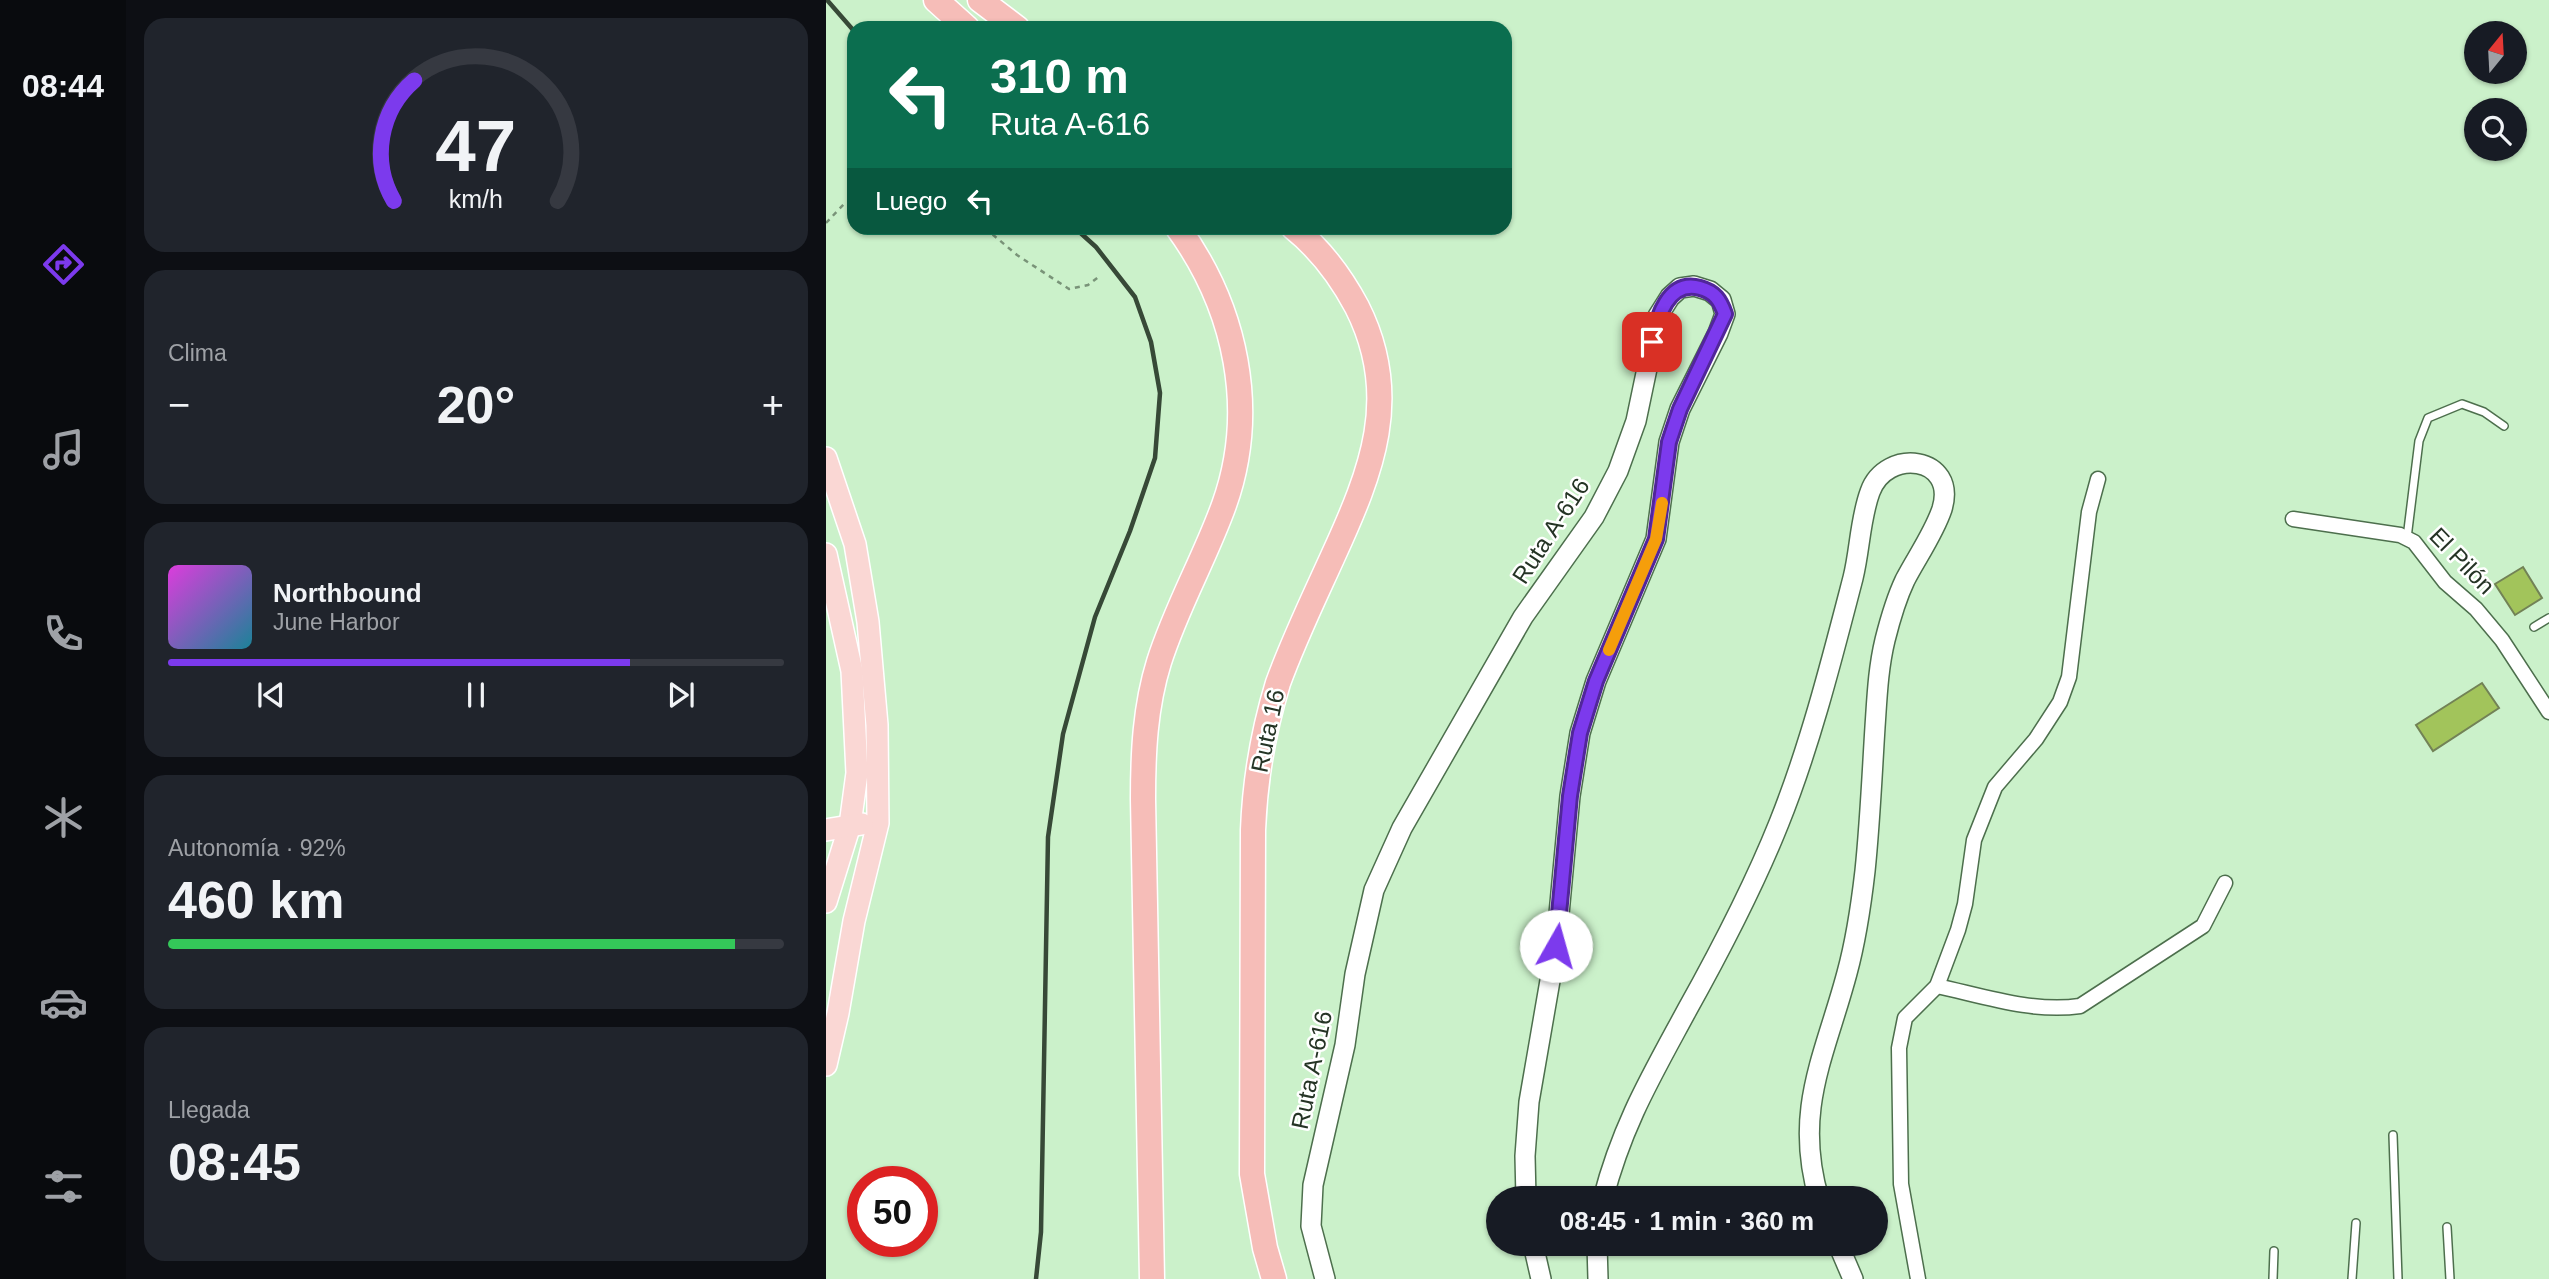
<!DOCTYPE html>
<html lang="es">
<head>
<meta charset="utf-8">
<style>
  body { margin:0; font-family:Helvetica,sans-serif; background:#20242c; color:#f1f3f6; height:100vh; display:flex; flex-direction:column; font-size:26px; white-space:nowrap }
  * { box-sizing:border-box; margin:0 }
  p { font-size:23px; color:#9ea1a6 }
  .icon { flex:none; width:38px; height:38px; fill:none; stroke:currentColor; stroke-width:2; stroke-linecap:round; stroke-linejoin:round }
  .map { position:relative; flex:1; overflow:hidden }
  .panel { display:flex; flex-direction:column; gap:18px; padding:18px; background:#0d0f14; width:700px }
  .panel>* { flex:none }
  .banner { position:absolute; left:21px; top:21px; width:665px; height:214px; border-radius:21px; box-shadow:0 2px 5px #0004; background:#0b6e4f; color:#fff; overflow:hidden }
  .needle { width:46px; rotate:18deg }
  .fabs { position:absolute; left:1638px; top:21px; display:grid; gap:14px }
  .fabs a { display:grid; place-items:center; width:63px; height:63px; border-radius:50%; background:#171b24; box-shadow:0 2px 5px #0004; font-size:35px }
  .speed { position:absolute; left:21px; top:1166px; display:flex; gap:14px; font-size:35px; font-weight:700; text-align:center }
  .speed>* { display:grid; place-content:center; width:91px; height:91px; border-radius:50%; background:#171b24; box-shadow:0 2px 5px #0004; line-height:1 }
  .speed .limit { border:10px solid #d22; background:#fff; color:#111 }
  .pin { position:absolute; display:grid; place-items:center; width:60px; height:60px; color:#fff; margin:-30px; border-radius:14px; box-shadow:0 4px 10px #0006 }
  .me { position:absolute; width:77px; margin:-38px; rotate:7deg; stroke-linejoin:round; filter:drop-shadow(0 0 5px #0008) }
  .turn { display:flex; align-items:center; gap:24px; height:147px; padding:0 28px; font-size:32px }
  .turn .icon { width:91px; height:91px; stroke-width:2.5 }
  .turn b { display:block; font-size:49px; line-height:60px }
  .then { display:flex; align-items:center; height:66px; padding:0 28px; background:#0003; gap:14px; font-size:26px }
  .big { font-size:52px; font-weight:700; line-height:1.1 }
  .panel .card { flex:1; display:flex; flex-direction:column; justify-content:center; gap:10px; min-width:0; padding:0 24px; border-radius:21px; background:#20242c }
  .panel .dial { align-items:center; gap:0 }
  .dial svg { height:182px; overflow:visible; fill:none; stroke:#363941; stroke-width:7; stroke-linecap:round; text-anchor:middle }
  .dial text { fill:#f1f3f6; stroke:none }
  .song { display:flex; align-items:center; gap:21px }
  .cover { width:84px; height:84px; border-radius:10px; background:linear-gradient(135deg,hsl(300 70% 55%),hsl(190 70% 35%)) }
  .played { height:7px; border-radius:4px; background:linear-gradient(90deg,#7c3aed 75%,#363941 75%) }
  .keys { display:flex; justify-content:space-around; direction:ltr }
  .heat { display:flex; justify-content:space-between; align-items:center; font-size:38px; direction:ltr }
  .charge { height:10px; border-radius:5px; background:linear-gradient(90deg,#34c759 92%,#363941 0) }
  .trip { position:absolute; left:660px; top:1186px; width:402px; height:70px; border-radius:35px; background:#171b24; box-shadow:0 2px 5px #0004; font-weight:700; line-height:70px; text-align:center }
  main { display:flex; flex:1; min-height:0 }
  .dock { display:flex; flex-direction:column; width:126px; justify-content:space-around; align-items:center; background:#090b0e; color:#9ea1a6 }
  .dock .icon { width:49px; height:49px }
  .dock .selected { color:#7c3aed }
  .dock b { font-size:32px; color:#f1f3f6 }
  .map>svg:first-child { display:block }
  .building { fill:#a2c45b; stroke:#728256; stroke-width:2 }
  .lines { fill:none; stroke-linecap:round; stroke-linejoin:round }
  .service-casing { stroke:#4d6f4d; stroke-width:10 }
  .minor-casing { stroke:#4d6f4d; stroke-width:17 }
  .secondary-casing { stroke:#4d6f4d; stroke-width:22 }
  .primary-casing { stroke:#fff; stroke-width:24 }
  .motorway-casing { stroke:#fff; stroke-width:27 }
  .path { stroke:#799378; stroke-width:2.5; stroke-dasharray:5 5; stroke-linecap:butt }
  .service { stroke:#fff; stroke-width:7 }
  .minor { stroke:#fff; stroke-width:14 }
  .secondary { stroke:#fff; stroke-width:19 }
  .primary { stroke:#fad7d4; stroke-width:21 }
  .motorway { stroke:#f6bdb8; stroke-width:24 }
  .rail { stroke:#374937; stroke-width:4.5 }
  .route-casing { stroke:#51269a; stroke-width:18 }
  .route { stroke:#7c3aed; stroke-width:12 }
  .slow { stroke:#f59e0b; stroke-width:12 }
  .labels { text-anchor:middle; stroke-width:5; stroke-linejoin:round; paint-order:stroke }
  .street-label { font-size:24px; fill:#253425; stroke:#fff }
</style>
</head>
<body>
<main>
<nav class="dock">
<b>08:44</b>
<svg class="icon selected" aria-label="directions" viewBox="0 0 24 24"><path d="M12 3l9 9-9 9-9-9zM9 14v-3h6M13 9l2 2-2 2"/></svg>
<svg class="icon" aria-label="music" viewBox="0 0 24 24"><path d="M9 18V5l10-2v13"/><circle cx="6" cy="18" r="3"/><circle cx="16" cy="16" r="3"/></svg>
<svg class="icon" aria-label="phone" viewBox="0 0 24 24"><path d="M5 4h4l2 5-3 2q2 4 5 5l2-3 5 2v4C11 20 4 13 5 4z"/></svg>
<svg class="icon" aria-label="climate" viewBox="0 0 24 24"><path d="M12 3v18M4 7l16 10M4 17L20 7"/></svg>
<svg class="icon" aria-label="car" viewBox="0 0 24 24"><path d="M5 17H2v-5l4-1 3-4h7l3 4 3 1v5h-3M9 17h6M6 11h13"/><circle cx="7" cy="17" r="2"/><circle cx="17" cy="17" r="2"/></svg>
<svg class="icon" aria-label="filters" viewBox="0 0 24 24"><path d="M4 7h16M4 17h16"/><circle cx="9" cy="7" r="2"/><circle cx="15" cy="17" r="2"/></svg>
</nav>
<section class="panel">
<div class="card dial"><svg viewBox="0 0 100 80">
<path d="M14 69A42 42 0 1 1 86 69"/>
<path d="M14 69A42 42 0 0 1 23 16" stroke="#7c3aed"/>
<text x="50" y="56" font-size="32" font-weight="700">47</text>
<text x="50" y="72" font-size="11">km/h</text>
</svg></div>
<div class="card"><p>Clima</p>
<div class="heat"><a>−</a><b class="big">20°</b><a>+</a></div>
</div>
<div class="card">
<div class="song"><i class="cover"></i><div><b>Northbound</b><p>June Harbor</p></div></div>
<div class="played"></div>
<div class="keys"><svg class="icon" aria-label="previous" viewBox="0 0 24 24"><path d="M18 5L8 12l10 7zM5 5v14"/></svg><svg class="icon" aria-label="pause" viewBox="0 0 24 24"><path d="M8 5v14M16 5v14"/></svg><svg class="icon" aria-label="next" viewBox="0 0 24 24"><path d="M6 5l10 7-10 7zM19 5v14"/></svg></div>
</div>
<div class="card"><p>Autonomía · 92%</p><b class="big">460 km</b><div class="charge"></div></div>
<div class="card"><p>Llegada</p><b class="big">08:45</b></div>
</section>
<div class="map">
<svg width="1723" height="1279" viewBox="0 0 1723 1279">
  <rect width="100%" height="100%" fill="#cbf1ca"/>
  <g class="building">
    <polygon points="1697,567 1716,598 1689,615 1669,584"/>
    <polygon points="1656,683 1673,708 1607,751 1590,725"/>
  </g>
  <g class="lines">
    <g class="service-casing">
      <g id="service">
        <polyline points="1581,538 1593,441 1602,418 1636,404 1658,412 1678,426"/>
        <polyline points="1708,627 1723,618"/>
        <polyline points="1567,1135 1572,1279"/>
        <polyline points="1621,1227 1624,1279"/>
        <polyline points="1447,1279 1448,1251"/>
        <polyline points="1526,1279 1530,1223"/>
      </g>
    </g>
    <g class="minor-casing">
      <g id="minor">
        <polyline points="1467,519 1574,535 1588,542 1619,582 1650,609 1676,640 1723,712"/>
        <path d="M1111,986C1157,996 1207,1013 1254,1006L1377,926L1399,883"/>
        <polyline points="1092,1279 1075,1184 1073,1048 1079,1018 1111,986 1132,930 1139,904 1148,840 1169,787 1210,739 1234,702 1243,677 1263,512 1272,479"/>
      </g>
    </g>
    <g class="secondary-casing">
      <g id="secondary">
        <path d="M777,1199C796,1125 826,1075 861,1010C895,949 927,888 953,823C984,746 1006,659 1027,578C1034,550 1034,519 1044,492C1060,447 1132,456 1116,509C1108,533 1091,557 1079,580C1070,599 1064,620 1059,640C1052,669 1051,698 1049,727C1046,775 1044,823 1039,871C1035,906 1030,940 1021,973C999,1056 967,1110 993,1199"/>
        <polyline points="707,1244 715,1279"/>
        <polyline points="771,1244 772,1279"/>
        <polyline points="1012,1244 1027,1279"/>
        <polyline points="499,1279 485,1226 487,1185 519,1045 529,974 548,890 576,828 697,617 768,517 792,471 810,421 832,316 844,297 854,288 868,286 884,291 895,300 899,314 892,333 854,409 843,442 830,539 770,681 754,733 744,796 730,946 703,1102 699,1156 700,1199"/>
      </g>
    </g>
    <g class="primary-casing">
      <g id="primary">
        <polyline points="0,458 29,544 42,622 51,725 52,823 28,921 12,1013 0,1065"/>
        <polyline points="0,554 26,671 31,773 24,825 0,902"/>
        <polyline points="0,830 36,824"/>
      </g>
    </g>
    <g class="motorway-casing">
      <g id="motorway">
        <polyline points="110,0 141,28"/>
        <polyline points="154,0 191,28"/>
        <path d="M326,1279L317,799C317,753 319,707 333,662C350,608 379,558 398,505C432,410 410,308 352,228"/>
        <path d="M448,1279L439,1248L426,1174L427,830C429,779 437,732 452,683C468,639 488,598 507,556C546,471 576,396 531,307C515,277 494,249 468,228"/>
      </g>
    </g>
    <g class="path">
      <polyline points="0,223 18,204 28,200"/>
      <polyline points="159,228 191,255 243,289 262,285 275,275"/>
    </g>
    <use href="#service" class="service"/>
    <use href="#minor" class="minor"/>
    <use href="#secondary" class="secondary"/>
    <use href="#primary" class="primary"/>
    <use href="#motorway" class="motorway"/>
    <g class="rail">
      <polyline points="1,0 28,31"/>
      <polyline points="210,1279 215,1232 222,837 237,734 269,617 304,531 329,458 334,393 325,342 309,297 270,247 249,228"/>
    </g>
  </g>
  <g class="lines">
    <g class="route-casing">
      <path id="route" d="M730,946L744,796L754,733L770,681L830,539L843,442L854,409L899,314C894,300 889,292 874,288C842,279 831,318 826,342"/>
    </g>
    <use href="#route" class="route"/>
    <polyline class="slow" points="783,650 830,539 836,503"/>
  </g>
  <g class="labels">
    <g class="street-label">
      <text transform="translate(725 531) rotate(-57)" y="8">Ruta A-616</text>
      <text transform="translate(1636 561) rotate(46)" y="8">El Pilón</text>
      <text transform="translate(442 731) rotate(-78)" y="8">Ruta 16</text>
      <text transform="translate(486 1070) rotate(-78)" y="8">Ruta A-616</text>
    </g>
  </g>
</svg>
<div class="fabs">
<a><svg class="needle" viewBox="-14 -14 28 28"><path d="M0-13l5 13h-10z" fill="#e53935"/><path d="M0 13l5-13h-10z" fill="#9ea1a6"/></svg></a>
<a><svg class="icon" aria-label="search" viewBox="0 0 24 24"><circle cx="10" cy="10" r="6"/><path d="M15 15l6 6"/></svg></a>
</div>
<div class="speed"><div class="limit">50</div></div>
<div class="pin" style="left:826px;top:342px;background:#d93025"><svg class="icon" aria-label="arrive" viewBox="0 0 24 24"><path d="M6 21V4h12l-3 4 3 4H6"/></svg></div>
<svg class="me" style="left:730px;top:946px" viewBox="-20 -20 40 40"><circle r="19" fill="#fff"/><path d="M0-13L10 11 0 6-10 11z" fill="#7c3aed"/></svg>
<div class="trip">08:45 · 1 min · 360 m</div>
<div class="banner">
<div class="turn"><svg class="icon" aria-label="left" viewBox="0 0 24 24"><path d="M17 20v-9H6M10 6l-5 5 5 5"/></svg><div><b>310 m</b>Ruta A-616</div></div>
<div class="then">Luego<svg class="icon" aria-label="left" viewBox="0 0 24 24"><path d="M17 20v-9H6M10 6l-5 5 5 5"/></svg></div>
</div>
</div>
</main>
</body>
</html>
